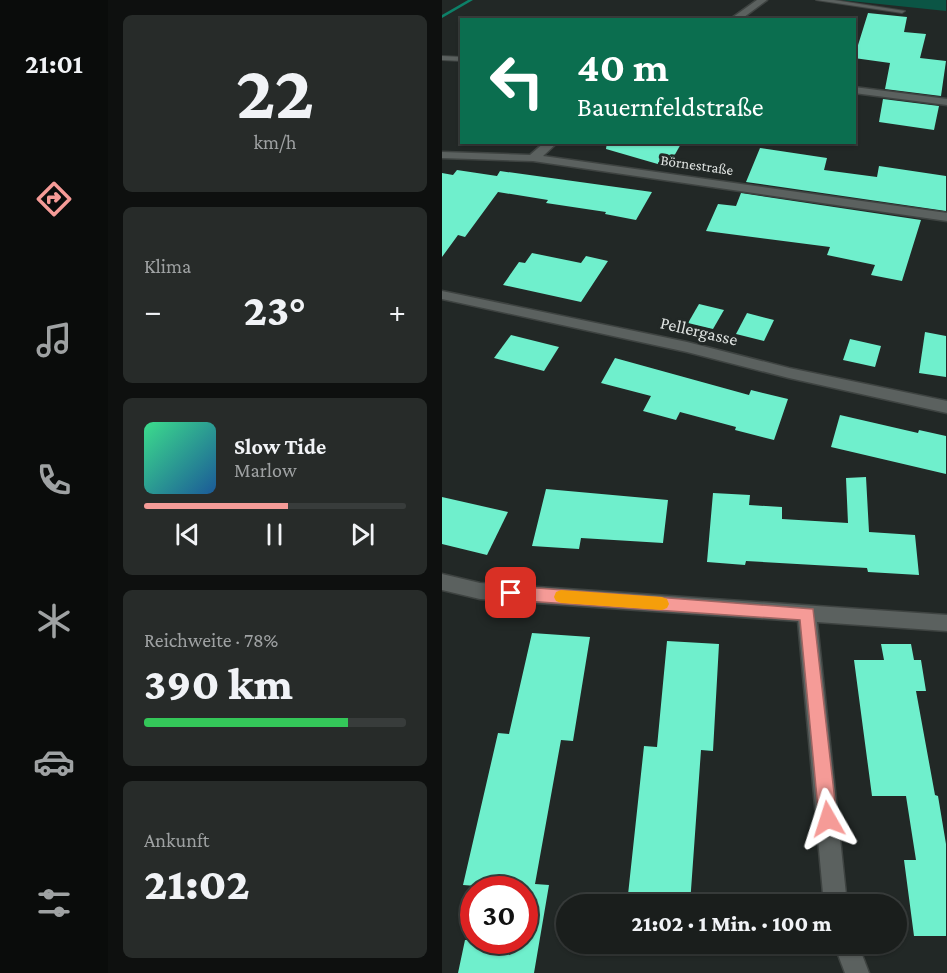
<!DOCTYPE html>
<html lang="de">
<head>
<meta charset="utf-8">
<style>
  body { margin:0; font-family:"Crimson Pro",serif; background:#272b29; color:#f1f3f6; height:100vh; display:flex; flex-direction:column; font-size:22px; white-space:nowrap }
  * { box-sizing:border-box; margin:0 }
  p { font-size:20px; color:#9fa2a3 }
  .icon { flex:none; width:33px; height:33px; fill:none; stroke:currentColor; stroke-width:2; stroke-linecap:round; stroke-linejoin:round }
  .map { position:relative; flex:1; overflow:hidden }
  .details { display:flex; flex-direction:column; gap:15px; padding:15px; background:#0e100f; width:334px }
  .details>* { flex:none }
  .hud { position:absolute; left:18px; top:18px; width:396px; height:126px; border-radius:0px; box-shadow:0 2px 4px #0004,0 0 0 2px #383c3b; background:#0b6e4f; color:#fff; overflow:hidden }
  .speed { position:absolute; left:18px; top:876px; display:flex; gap:12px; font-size:30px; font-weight:700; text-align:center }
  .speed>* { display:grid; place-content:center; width:78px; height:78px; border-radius:50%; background:#1a1e1c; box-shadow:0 2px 4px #0004,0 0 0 2px #383c3b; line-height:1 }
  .speed .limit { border:9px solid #d22; background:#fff; color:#111 }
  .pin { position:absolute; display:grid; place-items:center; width:51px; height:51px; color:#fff; margin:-26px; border-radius:12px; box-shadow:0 3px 9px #0006 }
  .me { position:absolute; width:66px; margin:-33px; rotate:354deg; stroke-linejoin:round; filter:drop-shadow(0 0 4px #0008) }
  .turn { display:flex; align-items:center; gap:21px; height:126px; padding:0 18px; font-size:27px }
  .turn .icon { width:78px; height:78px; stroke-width:2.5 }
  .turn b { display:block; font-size:42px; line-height:51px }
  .big { font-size:45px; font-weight:800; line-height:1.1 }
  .details .tile { flex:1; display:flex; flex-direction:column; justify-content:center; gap:9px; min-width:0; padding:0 21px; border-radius:9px; background:#272b29 }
  .details .dial { align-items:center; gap:0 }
  .dial b { font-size:78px; line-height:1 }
  .song { display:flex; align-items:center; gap:18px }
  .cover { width:72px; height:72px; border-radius:9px; background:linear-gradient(135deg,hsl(150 70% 55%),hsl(210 70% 35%)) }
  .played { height:6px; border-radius:3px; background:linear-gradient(90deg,#f59b97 55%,#383c3b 55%) }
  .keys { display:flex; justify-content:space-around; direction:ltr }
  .heat { display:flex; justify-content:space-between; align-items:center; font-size:33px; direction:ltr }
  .charge { height:9px; border-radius:4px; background:linear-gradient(90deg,#34c759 78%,#383c3b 0) }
  .trip { position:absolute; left:114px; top:894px; width:351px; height:60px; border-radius:30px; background:#1a1e1c; box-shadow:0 2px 4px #0004,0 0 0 2px #383c3b; font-weight:800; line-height:60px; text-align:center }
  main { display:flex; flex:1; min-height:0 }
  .menu { display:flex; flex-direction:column; width:108px; justify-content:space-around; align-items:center; background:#0a0c0b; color:#9fa2a3 }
  .menu .icon { width:42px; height:42px }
  .menu .selected { color:#f59b97 }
  .menu b { font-size:27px; color:#f1f3f6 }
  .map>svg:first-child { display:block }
  .green { fill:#0b5545 }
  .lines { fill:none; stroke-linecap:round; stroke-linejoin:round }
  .stream { fill:#0d8068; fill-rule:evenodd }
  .building { fill:#6fefcc }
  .service-casing { stroke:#3e4341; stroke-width:2 }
  .minor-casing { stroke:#3e4341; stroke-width:3 }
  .service { fill:#5b615f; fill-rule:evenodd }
  .minor { fill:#5b615f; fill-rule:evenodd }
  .route { fill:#f59b97; stroke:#9f6562; stroke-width:1.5 }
  .slow { fill:#f59e0b }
  .labels { text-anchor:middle; stroke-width:6; stroke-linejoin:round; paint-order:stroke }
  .far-street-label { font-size:15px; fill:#dee2e0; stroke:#222826 }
  .street-label { font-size:18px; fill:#dee2e0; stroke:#222826 }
</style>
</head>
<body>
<main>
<nav class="menu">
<b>21:01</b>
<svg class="icon selected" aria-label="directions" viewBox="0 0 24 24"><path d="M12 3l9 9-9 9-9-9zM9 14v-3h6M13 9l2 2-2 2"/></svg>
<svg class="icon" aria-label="music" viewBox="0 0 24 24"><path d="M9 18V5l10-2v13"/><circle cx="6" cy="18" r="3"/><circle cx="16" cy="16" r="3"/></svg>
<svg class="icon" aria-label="phone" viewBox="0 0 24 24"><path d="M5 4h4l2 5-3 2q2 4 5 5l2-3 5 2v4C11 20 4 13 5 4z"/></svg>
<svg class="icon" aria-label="climate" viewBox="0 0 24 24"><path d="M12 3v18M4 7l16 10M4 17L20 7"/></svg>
<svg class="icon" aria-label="car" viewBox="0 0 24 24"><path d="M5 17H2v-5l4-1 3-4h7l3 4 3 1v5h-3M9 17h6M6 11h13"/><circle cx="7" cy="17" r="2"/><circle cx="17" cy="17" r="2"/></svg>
<svg class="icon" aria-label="filters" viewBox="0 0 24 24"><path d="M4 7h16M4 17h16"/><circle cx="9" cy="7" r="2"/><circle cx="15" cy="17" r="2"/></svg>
</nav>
<section class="details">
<div class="tile dial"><b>22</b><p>km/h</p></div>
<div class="tile"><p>Klima</p>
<div class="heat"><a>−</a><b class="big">23°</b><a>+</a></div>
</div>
<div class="tile">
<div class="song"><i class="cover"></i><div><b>Slow Tide</b><p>Marlow</p></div></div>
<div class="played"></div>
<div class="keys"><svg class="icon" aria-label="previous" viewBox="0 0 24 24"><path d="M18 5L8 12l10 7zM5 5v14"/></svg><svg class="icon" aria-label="pause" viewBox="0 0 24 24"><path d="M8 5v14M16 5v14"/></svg><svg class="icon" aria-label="next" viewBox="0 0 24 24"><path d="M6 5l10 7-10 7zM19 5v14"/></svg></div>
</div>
<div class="tile"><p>Reichweite · 78%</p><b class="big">390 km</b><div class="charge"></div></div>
<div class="tile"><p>Ankunft</p><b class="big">21:02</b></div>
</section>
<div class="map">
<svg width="505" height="973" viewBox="0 0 505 973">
  <rect width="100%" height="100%" fill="#222826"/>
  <polygon class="green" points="399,0 504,0 504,11"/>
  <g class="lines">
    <polygon class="stream" points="26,0 31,0 0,18 0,15"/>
  </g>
  <g class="building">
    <polygon points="426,13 465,17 462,32 484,34 478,58 504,61 499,96 443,89 448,63 412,58"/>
    <polygon points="441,99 497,106 492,130 437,122"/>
    <polygon points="165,142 240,142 226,167 164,149"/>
    <polygon points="318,148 385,158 382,170 435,177 437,166 504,176 504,211 304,182"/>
    <polygon points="15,170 55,176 58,171 210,192 194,220 163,214 164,212 104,203 106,200 56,192 23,237 16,235 0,257 0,173 11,175"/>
    <polygon points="299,193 479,220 460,281 429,275 433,265 385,255 388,247 264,231 276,204 294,206"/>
    <polygon points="90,253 139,263 144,256 166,261 139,302 61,285 77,262 83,263"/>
    <polygon points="257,304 282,310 271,329 246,323"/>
    <polygon points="305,313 332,320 322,341 294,334"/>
    <polygon points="483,332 504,336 504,377 477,373"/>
    <polygon points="69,335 117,347 102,371 52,358"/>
    <polygon points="408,339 439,346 433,367 401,360"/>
    <polygon points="173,358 307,395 309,390 346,399 332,440 293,430 294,427 238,412 234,420 201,411 209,396 159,383"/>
    <polygon points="398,415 476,433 477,430 504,436 504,474 389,447"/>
    <polygon points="424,477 427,532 473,535 477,575 426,572 425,568 304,561 303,565 265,562 271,493 308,495 307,505 340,507 340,519 406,523 404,478"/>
    <polygon points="104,489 226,500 221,543 139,538 137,549 90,546"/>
    <polygon points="0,497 66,512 45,555 0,544"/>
    <polygon points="90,633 148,637 131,741 119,740 93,884 107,885 92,973 16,973 23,940 82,940 82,890 34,890 35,886 21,885 56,733 67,734"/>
    <polygon points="225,641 277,644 271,751 259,750 248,904 185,904 202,746 215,747"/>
    <polygon points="439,644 469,644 472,660 479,660 484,691 474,691 493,795 496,796 504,844 504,936 472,936 462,860 474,860 464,796 430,796 412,660 442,660"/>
  </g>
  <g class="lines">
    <g class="service-casing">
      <g id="service">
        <polygon points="374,0 392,0 463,11 460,13"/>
        <polygon points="0,56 20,57 20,61 0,60"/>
      </g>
    </g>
    <g class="minor-casing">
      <g id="minor">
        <polygon points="315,0 325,0 298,20 287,20"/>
        <polygon points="412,87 505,99 505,105 412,93"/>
        <polygon points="103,142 116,142 101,156 505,213 505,221 91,161 0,158 0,152 88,155"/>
        <polygon points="0,291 245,342 347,368 505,401 505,413 347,378 245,352 0,299"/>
        <polygon points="0,574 38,583 505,615 505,631 375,622 405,904 382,904 356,621 38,599 0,590"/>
        <polygon points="392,944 416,944 427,973 403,973"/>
      </g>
    </g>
    <use href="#service" class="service"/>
    <use href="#minor" class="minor"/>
  </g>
  <polygon class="route" points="69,586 371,609 395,819 392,826 386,828 380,826 377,819 358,620 69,600 64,598 61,593 64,588"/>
  <polygon class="slow" points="119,590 220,597 225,599 227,604 225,608 220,610 119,603 114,601 112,597 114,592"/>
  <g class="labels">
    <g class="far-street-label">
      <text transform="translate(255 165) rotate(8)" y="5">Börnestraße</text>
    </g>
    <g class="street-label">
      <text transform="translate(257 331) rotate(13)" y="6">Pellergasse</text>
    </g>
  </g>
</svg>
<div class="speed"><div class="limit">30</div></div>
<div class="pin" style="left:69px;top:593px;background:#d93025"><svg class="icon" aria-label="arrive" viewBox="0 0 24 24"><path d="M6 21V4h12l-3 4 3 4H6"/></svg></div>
<svg class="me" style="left:386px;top:819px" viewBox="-20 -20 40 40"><path d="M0-17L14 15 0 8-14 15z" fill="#f59b97" stroke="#fff" stroke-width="4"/></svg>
<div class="trip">21:02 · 1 Min. · 100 m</div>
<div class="hud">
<div class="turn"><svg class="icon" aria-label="left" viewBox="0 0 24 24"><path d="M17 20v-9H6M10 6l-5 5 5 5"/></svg><div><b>40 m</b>Bauernfeldstraße</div></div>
</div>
</div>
</main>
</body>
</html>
